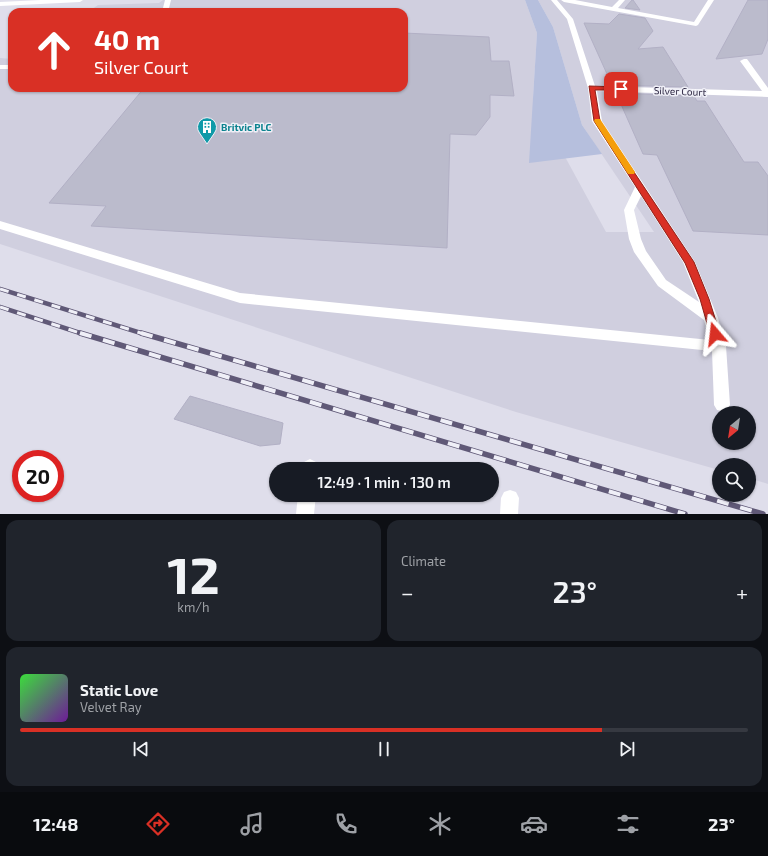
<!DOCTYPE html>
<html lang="en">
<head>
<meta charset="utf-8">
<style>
  body { margin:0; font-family:"Exo 2",sans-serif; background:#20242c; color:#f1f3f6; height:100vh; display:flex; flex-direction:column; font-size:15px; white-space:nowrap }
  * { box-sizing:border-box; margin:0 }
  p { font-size:13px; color:#9ea1a6 }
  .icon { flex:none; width:22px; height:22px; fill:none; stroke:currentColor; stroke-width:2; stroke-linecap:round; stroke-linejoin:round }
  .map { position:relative; height:514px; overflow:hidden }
  .sheet { display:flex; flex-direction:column; gap:6px; padding:6px; background:#0d0f14; flex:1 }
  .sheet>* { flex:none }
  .guide { position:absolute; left:8px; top:8px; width:400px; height:84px; border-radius:12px; box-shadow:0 1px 3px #0004; background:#d93025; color:#fff; overflow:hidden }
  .needle { width:26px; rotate:210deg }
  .tools { position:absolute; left:712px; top:406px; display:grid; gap:8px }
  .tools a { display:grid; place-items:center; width:44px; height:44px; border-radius:50%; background:#171b24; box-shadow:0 1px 3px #0004; font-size:20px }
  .speed { position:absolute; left:12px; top:450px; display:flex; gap:8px; font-size:20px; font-weight:700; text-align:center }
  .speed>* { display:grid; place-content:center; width:52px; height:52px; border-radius:50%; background:#171b24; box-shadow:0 1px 3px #0004; line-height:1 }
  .speed .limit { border:6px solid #d22; background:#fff; color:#111 }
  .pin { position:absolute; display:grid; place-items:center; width:34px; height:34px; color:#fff; margin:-17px; border-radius:8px; box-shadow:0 2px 6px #0006 }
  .me { position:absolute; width:44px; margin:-22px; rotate:343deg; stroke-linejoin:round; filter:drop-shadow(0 0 3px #0008) }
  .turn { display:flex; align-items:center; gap:14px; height:84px; padding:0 20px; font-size:18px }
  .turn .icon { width:52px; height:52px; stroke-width:2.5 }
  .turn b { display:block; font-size:28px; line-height:34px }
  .big { font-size:30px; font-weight:600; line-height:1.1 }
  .sheet .widget { flex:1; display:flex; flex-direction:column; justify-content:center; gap:6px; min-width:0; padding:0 14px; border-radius:12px; background:#20242c }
  .sheet .dial { align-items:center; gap:0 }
  .dial b { font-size:52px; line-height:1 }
  .song { display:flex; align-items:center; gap:12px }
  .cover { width:48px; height:48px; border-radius:6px; background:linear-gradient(135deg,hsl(120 70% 55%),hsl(280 70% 35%)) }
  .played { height:4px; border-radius:2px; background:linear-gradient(90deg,#d93025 80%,#363941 80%) }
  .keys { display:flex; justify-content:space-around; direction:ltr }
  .heat { display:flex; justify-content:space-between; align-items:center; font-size:22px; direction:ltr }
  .sheet .tiles { flex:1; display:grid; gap:6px; grid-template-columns:1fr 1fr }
  .widget:last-child { grid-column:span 2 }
  .trip { position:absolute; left:269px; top:462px; width:230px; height:40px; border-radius:20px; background:#171b24; box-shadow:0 1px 3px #0004; font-weight:600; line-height:40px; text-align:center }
  .tab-bar { display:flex; height:64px; justify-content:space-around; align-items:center; background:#090b0e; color:#9ea1a6 }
  .tab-bar .icon { width:28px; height:28px }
  .tab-bar .active { color:#d93025 }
  .tab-bar b { font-size:18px; color:#f1f3f6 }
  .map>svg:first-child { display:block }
  .built { fill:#d0cfdf; fill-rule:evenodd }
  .green { fill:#b6bfdd }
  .building { fill:#bbc; stroke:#b2b0c5 }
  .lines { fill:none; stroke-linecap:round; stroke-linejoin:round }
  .minor { fill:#fff; fill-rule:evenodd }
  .rail-far1-casing { stroke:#605977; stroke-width:4.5 }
  .rail-casing { stroke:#605977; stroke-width:5.5 }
  .rail-far1 { stroke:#efeff7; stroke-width:3; stroke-dasharray:9; stroke-linecap:butt }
  .rail { stroke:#efeff7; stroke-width:4; stroke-dasharray:12; stroke-linecap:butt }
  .route { fill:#d93025; stroke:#8d1f18 }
  .slow { fill:#f59e0b }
  .labels { text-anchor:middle; stroke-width:3; stroke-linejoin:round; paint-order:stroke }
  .far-street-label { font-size:10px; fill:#251f3b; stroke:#efeff7 }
  .far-culture-label { font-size:10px; font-weight:bold; fill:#0d838f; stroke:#efeff7; text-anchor:start }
</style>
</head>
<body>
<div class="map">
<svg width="768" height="514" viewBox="0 0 768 514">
  <rect width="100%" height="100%" fill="#dfdeeb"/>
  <path class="built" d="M163,0H525L537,33L533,98L606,232H654L582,125L553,27L538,0H768V484L749,478V465H719V470L516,412L0,244V58L12,59V88H404V12H88L98,5L159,3ZM719,413H749V443H719Z"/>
  <polygon class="green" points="525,0 538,0 553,27 582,125 602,154 529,163 537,33"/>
  <g class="building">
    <polygon points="632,0 633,0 640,10 625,8"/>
    <polygon points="748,0 768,0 768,39 762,54 716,59"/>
    <polygon points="619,14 645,18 653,31 638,49 663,47 688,87 612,85 584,23 609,24"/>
    <polygon points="404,33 489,37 491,61 509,61 514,96 490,95 490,117 476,135 450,134 447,248 91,226 106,206 49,203 144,88 404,88"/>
    <polygon points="616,93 694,96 697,101 705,101 744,162 758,162 768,176 768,235 693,231 657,155 643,154"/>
    <polygon points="190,396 283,423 280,444 260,446 174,419"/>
  </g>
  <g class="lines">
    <g class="minor">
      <polygon points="41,0 83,0 80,2 0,6 0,2"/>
      <polygon points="165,0 171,0 168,12 162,12"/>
      <path d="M551,0H557L573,19L595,86L762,91L740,61L744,59H747L768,88V97L597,91L602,121L695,262L718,318L726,346L730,405L727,410L722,411L717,410L714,405L712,351L240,303L0,229V221L240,293L710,340L704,320L658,286L634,252L629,239L624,210L635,187L592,121L588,88L567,19ZM641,196L683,262L699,302L666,280L646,251L641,239L634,210Z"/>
      <polygon points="561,0 575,0 612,7 619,0 625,0 618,8 694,22 708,0 714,0 698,25 696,26 564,2"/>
      <rect x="0" y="65" width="12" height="4"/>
      <polygon points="310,459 316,462 318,467 317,469 301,469 304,462"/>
      <polygon points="510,490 516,492 519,498 518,514 500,514 501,498 504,492"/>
      <polygon points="298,495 316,495 314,514 296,514"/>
    </g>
    <g class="rail-far1-casing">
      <g id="rail-far1">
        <polyline points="0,289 144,334"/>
        <polyline points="0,307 83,334"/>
      </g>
    </g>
    <g class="rail-casing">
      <g id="rail">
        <polyline points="80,333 685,514"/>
        <polyline points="141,333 763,514"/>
      </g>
    </g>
    <use href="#rail-far1" class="rail-far1"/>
    <use href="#rail" class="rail"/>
  </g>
  <polygon class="route" points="589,86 621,87 624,89 621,90 595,90 600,121 694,262 709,299 720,334 719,336 712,336 710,334 700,299 685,263 594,121"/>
  <polygon class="slow" points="595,119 600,119 635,172 634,174 628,174 594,121"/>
  <defs>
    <g id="building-pin" transform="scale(1)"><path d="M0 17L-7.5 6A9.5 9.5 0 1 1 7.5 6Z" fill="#0f9aa8" stroke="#efeff7"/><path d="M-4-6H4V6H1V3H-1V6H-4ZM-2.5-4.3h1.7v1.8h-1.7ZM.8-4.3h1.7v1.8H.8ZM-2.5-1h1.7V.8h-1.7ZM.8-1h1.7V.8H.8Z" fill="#fff"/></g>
  </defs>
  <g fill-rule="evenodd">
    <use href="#building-pin" x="207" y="127"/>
  </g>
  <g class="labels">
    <g class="far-street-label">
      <text transform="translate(680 91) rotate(2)" y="4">Silver Court</text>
    </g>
    <g class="far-culture-label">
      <text x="221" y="131">Britvic PLC</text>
    </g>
  </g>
</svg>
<div class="tools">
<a><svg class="needle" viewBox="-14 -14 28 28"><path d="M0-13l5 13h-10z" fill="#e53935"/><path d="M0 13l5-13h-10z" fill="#9ea1a6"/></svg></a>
<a><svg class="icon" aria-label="search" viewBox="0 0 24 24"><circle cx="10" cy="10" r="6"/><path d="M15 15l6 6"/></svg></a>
</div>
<div class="speed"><div class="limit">20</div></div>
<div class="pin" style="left:621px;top:89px;background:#d93025"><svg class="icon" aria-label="arrive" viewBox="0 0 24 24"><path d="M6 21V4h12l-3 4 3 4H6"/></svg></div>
<svg class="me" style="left:715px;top:334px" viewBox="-20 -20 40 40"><path d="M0-17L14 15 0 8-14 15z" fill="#d93025" stroke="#fff" stroke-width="4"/></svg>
<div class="trip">12:49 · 1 min · 130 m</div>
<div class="guide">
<div class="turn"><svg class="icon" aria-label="ahead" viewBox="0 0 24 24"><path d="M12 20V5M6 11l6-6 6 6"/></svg><div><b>40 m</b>Silver Court</div></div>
</div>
</div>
<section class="sheet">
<div class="tiles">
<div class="widget dial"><b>12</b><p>km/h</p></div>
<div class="widget"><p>Climate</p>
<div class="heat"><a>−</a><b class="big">23°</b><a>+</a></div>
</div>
<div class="widget">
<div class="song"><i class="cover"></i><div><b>Static Love</b><p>Velvet Ray</p></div></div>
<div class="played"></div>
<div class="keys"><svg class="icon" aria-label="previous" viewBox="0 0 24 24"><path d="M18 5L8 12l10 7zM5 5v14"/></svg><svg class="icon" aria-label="pause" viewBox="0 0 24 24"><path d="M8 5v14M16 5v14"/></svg><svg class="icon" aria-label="next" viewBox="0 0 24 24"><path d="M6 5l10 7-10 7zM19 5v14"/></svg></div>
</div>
</div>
</section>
<nav class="tab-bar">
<b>12:48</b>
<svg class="icon active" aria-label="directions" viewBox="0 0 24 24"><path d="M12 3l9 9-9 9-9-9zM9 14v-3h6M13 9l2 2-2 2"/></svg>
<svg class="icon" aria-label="music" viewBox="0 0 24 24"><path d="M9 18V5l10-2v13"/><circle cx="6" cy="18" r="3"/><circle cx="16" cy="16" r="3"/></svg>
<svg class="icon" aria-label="phone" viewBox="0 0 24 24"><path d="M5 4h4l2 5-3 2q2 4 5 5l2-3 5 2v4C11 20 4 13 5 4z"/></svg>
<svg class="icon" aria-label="climate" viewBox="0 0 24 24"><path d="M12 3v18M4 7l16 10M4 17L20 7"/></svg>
<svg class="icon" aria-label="car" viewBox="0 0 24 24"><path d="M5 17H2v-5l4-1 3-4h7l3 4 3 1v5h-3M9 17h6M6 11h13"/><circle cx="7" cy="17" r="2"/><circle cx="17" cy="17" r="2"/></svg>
<svg class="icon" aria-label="filters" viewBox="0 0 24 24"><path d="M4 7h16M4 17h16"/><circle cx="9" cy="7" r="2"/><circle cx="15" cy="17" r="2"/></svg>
<b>23°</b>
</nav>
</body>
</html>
